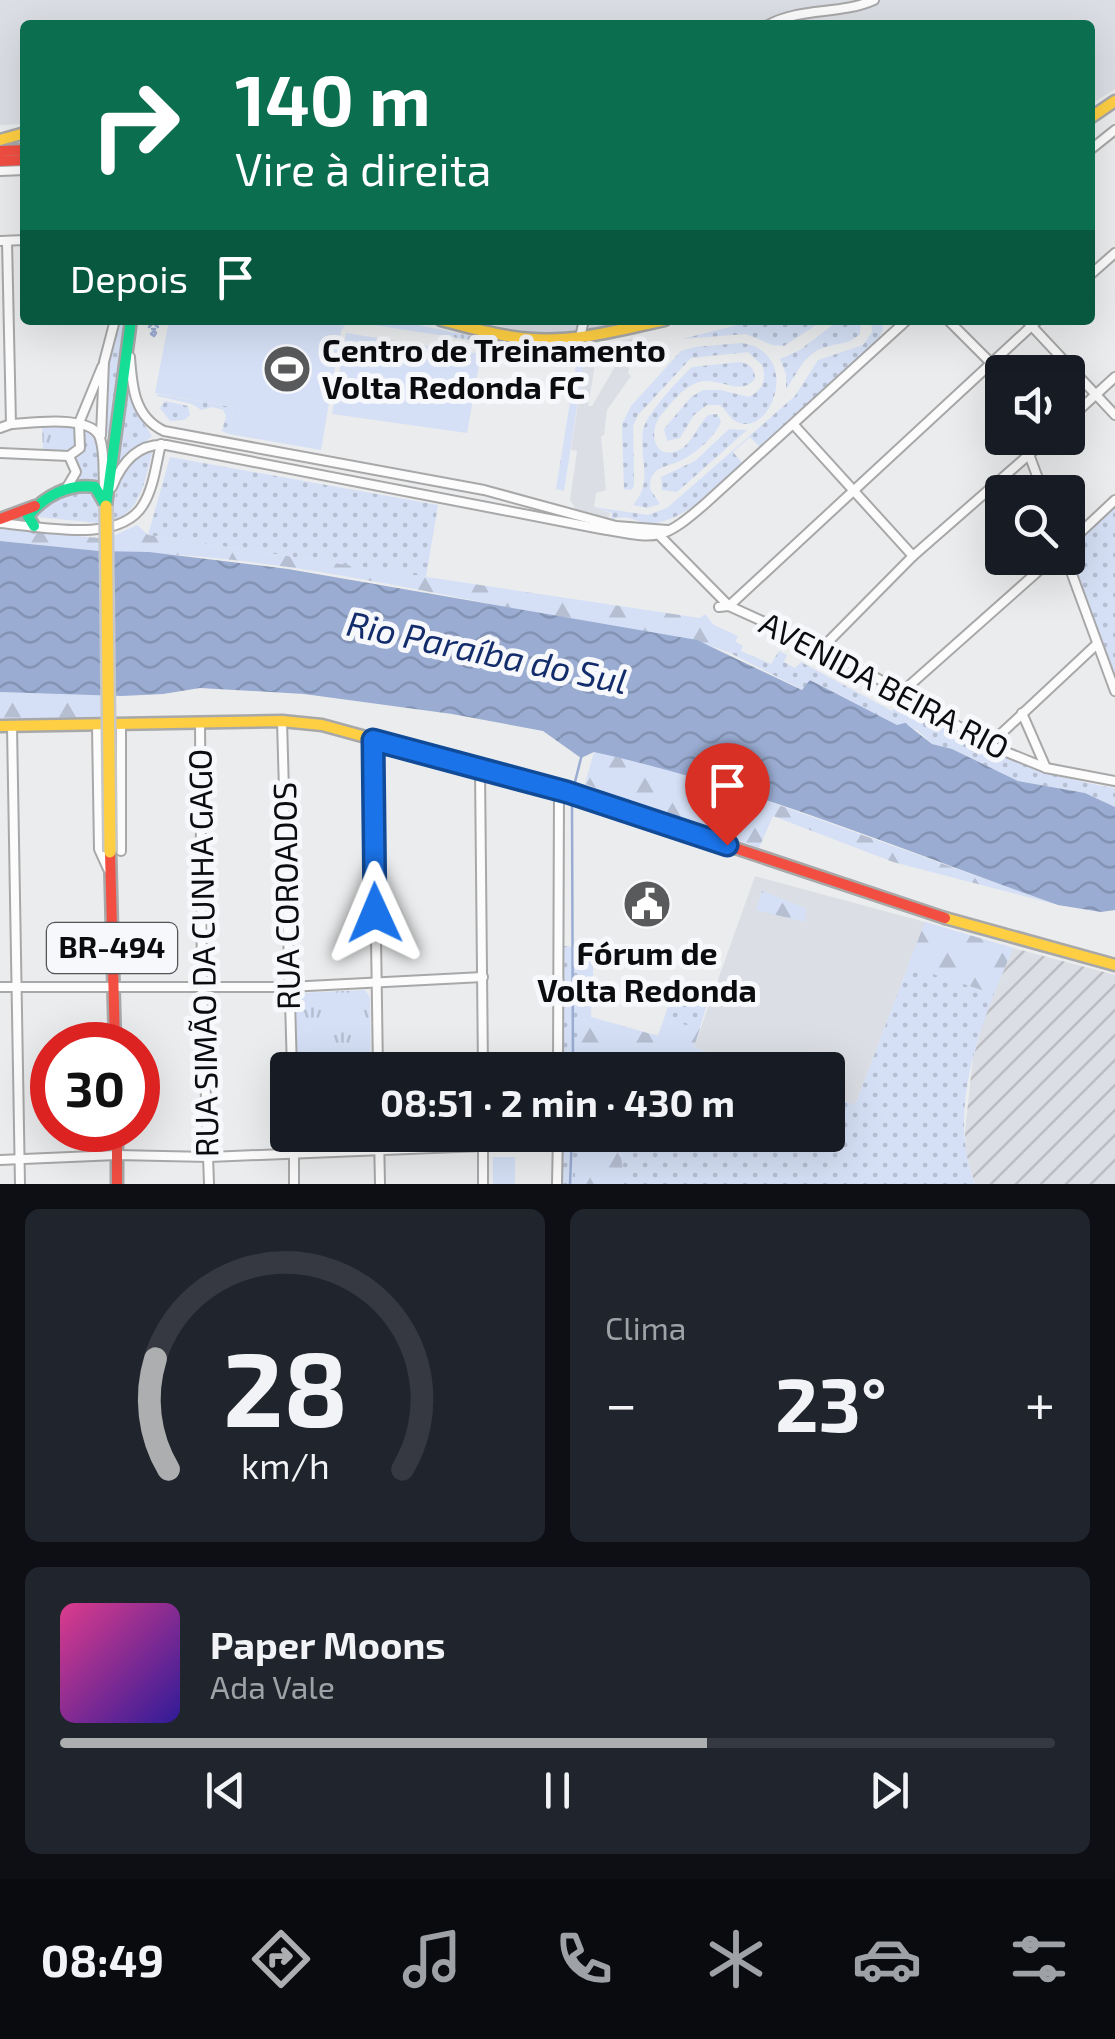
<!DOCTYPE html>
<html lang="pt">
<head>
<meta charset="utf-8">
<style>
  body { margin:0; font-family:"Exo 2",sans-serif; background:#20242c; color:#f1f3f6; height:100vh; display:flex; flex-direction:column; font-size:38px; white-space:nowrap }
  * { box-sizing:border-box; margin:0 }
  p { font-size:32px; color:#9ea1a6 }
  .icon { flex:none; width:55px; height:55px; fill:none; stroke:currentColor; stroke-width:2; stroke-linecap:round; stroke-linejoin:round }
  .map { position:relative; height:1184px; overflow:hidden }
  .details { display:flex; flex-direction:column; gap:25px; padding:25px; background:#0d0f14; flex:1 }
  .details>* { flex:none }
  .top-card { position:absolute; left:20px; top:20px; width:1075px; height:305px; border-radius:10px; box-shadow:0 10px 40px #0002; background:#0b6e4f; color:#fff; overflow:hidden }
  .tools { position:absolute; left:985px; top:355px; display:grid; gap:20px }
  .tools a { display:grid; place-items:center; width:100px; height:100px; border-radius:10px; background:#171b24; box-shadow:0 10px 40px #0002; font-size:50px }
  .speed { position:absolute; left:30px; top:1022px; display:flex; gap:20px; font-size:50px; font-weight:700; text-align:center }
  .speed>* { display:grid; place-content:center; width:130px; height:130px; border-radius:50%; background:#171b24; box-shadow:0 10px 40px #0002; line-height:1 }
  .speed .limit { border:15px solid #d22; background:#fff; color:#111 }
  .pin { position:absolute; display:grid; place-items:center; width:85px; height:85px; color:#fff; margin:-102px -42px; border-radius:50% 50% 50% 0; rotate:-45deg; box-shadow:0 0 10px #0007 }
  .pin .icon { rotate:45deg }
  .me { position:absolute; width:110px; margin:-55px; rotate:359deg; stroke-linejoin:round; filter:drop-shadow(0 0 8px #0008) }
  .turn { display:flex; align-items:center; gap:35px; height:210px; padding:0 50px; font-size:45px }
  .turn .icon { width:130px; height:130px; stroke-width:2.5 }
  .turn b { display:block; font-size:70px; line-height:85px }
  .then { display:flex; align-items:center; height:95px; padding:0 50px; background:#0003; gap:20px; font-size:38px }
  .big { font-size:75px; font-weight:700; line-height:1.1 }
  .details .tile { flex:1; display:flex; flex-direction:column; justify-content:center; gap:15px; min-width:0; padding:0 35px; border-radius:15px; background:#20242c }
  .details .dial { align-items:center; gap:0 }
  .dial svg { height:260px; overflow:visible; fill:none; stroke:#363941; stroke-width:7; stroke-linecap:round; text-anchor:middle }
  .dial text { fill:#f1f3f6; stroke:none }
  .song { display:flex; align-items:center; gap:30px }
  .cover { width:120px; height:120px; border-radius:15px; background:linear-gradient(135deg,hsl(330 70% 55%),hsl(250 70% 35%)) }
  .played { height:10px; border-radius:5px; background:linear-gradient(90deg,#adaeb0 65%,#363941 65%) }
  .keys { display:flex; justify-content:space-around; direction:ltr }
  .heat { display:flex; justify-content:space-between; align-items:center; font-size:55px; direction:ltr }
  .details .tiles { flex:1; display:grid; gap:25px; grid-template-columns:1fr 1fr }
  .tile:last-child { grid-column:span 2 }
  .trip { position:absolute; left:270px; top:1052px; width:575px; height:100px; border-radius:10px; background:#171b24; box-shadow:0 10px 40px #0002; font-weight:700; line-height:100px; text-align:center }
  .dock { display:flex; height:160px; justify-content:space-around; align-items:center; background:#090b0e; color:#9ea1a6 }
  .dock .icon { width:70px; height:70px }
  .dock .on { color:#adaeb0 }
  .dock b { font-size:45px; color:#f1f3f6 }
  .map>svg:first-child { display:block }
  .built { fill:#dbdee4 }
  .industrial { fill:url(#industrial-furrows) }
  .grass { fill:url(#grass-dots) }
  .forest { fill:url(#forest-firs) }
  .park { fill:url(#park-tufts) }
  .pitch { fill:#d5e0f6 }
  .water { fill:url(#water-waves) }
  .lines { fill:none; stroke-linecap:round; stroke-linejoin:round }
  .stream { stroke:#9aacd2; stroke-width:2.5 }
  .street-casing { stroke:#a8a8a9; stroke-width:12 }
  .fast-casing { stroke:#a8a8a9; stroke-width:15 }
  .slow-casing { stroke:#a8a8a9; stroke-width:15 }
  .jam-casing { stroke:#a8a8a9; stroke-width:15 }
  .street { stroke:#fcfcfc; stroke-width:8 }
  .fast { stroke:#16e098; stroke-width:10 }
  .slow { stroke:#ffcf43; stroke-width:10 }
  .jam { stroke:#f24e42; stroke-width:10 }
  .slow-bridge-casing { stroke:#c7c7c8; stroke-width:16; stroke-linecap:butt }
  .slow-bridge { stroke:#ffcf43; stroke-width:11 }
  .route-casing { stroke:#114b97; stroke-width:25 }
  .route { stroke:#1a73e8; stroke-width:18 }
  .labels { text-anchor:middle; stroke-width:10; stroke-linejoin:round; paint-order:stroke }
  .shield { fill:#f7f8fb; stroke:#525354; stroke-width:2.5 }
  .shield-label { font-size:30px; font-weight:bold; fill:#0b0c0d }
  .poi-label { font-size:32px; font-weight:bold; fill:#0b0c0d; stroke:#f7f8fb; text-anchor:start }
  .street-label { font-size:32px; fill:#0b0c0d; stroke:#f7f8fb }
  .water-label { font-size:35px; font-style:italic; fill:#132c6b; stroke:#f7f8fb }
</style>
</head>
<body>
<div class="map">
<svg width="1115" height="1184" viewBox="0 0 1115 1184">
  <defs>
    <pattern id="industrial-furrows" width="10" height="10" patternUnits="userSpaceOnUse" patternTransform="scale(2.5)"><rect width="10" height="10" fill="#dbdee4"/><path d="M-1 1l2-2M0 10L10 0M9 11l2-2" fill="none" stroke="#bbbdc2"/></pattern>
    <pattern id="grass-dots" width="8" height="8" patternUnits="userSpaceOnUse" patternTransform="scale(2.5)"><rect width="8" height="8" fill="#d5e0f6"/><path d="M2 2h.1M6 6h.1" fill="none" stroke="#b6bfd2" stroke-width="1.8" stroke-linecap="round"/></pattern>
    <pattern id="forest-firs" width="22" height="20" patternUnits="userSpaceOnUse" patternTransform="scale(2.5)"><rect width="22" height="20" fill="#d5e0f6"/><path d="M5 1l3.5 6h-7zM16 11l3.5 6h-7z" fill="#b6bfd2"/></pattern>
    <pattern id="park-tufts" width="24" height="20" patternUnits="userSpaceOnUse" patternTransform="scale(2.5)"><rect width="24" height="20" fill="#d5e0f6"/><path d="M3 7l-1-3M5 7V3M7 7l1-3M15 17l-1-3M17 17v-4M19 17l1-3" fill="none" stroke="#b6bfd2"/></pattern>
    <pattern id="water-waves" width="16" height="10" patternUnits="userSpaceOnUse" patternTransform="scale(2.5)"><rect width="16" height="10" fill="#9aacd2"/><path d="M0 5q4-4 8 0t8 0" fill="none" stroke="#8393b3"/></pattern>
  </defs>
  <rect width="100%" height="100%" fill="#ebeced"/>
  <g class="built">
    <polygon points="0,0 1115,0 1115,89 1090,105 1090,25 25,25 25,124 0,125"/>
    <polygon points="467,320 635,320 602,328 539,334"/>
    <polygon points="641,337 642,347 596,359 588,406 592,406 620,358 630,364 628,373 631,376 607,410 604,435 601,436 606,490 596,493 594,507 610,513 607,521 576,509 570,500 577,451 571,450 586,349"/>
    <polygon points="755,876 925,922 855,1105 828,1095 828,1070 758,1070 694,1047"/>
  </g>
  <polygon class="industrial" points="1013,948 1115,975 1115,1184 975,1184 966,1156 965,1132 973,1058 986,1012"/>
  <g class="grass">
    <polygon points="118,320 130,320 112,434 105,433 107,368 115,344"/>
    <polygon points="757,320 824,320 784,346 772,345 746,334 682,339"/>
    <path d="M839,320H861L860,334C847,347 831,342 816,351C802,359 796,376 786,389V374L780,359L800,350Z"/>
    <path d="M871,320H882L883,330L878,339L760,447L750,437L733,452L742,463C718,484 684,524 649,523C634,522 626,513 611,520L612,513L594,507L648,515L667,508L795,396L818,360L863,345L872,332Z"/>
    <path d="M741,343C803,351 772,438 737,422C730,419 726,410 720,405H707L694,415L680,438L667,441L664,429L691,397L703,390H720L749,397C763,390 767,379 762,365L748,352L691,358L638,415L633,426L634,486L631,490L624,489L622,424L631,406L681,351L695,347Z"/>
    <path d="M740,362C750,364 755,369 755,379C739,398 717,374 696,383C681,389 671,404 661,415C649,429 652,460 677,451C691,446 698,425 708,415L717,414L721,421C717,435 696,453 682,460C665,468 649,466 650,489L660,504L647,508L633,505C654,482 639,459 643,430C646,414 680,378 692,367Z"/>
    <polygon points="127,384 135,411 152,436 116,468"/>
    <polygon points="158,394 233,407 229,434 222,431 226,416 223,410 212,407 201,410 192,404 157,396"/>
    <polygon points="165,401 188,406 190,415 184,420 170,421 160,408"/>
    <path d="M83,428C103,439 99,467 101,488L89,480L75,481L80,468L74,457L84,450Z"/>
    <polygon points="729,429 747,430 677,492 662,490 661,477 695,461"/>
    <path d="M149,451L152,454C145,479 141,512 113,520C113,492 122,463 149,451Z"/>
    <polygon points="170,457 438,505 426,577 148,535"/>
    <polygon points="76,491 87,491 97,501 99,523 37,517 41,508"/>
    <polygon points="1115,505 1115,678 1068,548"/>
    <path d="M735,641L743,646L741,651L771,664L779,651L787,655L784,662L795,668L801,662L892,711L900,701C968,742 1035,776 1115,788V807L1085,793L1018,781L952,749L932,744L917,730L897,725L811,680L803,690L730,653Z"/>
    <path d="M925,922L1013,948C983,1019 945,1107 975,1184H562V1135H828V1095L855,1105Z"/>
    <polygon points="564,946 594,949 591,1017 658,1036 677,980 712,988 694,1047 758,1070 563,1070"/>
  </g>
  <g class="forest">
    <path d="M137,525L148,535L700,618L705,614L714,625L738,636L730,653C681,633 632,632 581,622C432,593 266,554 114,552L113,536Z"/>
    <polygon points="0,529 99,538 99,551 0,541"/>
    <polygon points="0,692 100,695 101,719 0,719"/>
    <polygon points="594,752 679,771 720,784 1058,905 893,862 773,816 759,848 585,784"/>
    <polygon points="762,891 806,908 805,922 756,910"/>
    <polygon points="925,922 1013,948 994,994 908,966"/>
    <polygon points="590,1017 658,1036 664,1020 700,1028 694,1047 665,1049 675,1070 577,1070 578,1027"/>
    <polygon points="583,1135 619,1135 624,1184 575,1184 575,1160 584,1155 588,1146"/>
  </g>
  <g class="park">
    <polygon points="339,320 394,320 504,343 586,349 564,491 556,489 576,365 483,354 484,342 347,321 342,331 343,321"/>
    <polygon points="42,425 76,425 80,445 75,453 43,454"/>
    <polygon points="365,990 370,997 371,1070 296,1070 295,997 298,993"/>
    <polygon points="297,1135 371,1135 368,1148 300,1150"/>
  </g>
  <g class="pitch">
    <polygon points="169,320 343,321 321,450 229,434 233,407 155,393"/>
    <polygon points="346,333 481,354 467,433 332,414"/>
    <rect x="493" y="1157" width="22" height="27"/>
  </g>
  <path class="water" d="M0,541L99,551L149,552L288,569L697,640L802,690L810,680L897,725L905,723L932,744L952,749L1018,781L1085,793L1115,807V910L1101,912L1058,905C904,851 754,787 594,752L581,758L543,731L452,714L304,694L200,688L163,694L122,696L0,692Z"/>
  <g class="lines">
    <g class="stream">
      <polyline points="149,327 153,323 158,327"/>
      <polyline points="152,329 155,329"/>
      <polygon points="154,331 156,333 154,336 151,334"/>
      <polyline points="575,782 582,754"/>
      <polyline points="572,805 573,1070"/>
      <polyline points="570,1184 572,1135"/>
    </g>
    <g class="street-casing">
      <g id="street">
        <path d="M768,25C801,7 840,15 874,0"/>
        <polyline points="1090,150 1115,130"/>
        <polyline points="0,171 25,170"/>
        <polyline points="0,241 25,240"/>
        <polyline points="7,241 11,424"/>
        <polyline points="1090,275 1115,253"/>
        <polyline points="948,320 992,364 1002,390"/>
        <polyline points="1026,320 1115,415"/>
        <polyline points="580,337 584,320"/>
        <path d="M130,357C132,386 134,417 164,431L484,490L616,526L667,530"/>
        <polyline points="1068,420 1115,377"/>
        <polyline points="794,425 913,556"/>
        <path d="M0,428L11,424C32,423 92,414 100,438C105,453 103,471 104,486"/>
        <polyline points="101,435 104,362 115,320"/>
        <polyline points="1023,438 1043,492"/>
        <polyline points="0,453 69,456"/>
        <polyline points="69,456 80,448 79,423 102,367"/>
        <polyline points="67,487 76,472 69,456"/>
        <path d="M112,487C122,462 138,443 166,445L596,528C656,538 658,545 706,503L907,320"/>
        <path d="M0,523C39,526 119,545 143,505C154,487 156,464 161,444"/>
        <polyline points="660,536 729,606 822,648 902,692 989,745 1046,768 1115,781"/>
        <polyline points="1068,544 1115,500"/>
        <polyline points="1066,558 1115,691"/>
        <polyline points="719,607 729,606 1038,320"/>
        <polyline points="822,648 913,556 1048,438"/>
        <polyline points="902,692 1053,558"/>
        <polyline points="1022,713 1046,768"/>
        <polyline points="282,721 292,1070"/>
        <polyline points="200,723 202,986 209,1184"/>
        <polyline points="12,726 20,1184"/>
        <polyline points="97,726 99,849 108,869"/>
        <polyline points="373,740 378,1070"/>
        <polyline points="989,745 1097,644"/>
        <polyline points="480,770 483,1070"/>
        <polyline points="121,851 121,725"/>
        <polyline points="0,987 288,987 483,977"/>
        <polyline points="558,1070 559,790"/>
        <polyline points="294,1135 294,1184"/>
        <polyline points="379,1135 380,1184"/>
        <polyline points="483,1135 483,1184"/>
        <polyline points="0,1160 117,1155 209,1157 483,1146"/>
        <polyline points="557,1184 558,1135"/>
      </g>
    </g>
    <g class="fast-casing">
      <g id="fast">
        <polyline points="106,506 131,320"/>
        <path d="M34,526L28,516C44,496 69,483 95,487L106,506"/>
      </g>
    </g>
    <g class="slow-casing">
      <g id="slow">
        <polyline points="1090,118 1115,101"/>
        <polyline points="0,140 25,133"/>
        <path d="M441,320C471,328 502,337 533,339C578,342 622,329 665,320"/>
        <polyline points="0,726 282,721 322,725 567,792 648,819"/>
        <polyline points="945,918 1115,965"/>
      </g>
    </g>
    <g class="jam-casing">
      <g id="jam">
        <polyline points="0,151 25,150"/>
        <polyline points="0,161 25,160"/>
        <polyline points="0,519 35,506"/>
        <polyline points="648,819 945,918"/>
        <polyline points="110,852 115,1045"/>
        <polyline points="117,1130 117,1184"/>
      </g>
    </g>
    <use href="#street" class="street"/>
    <use href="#fast" class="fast"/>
    <use href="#slow" class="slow"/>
    <use href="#jam" class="jam"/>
    <g class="slow-bridge-casing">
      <polyline id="slow-bridge" points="106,506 110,852"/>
    </g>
    <use href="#slow-bridge" class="slow-bridge"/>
  </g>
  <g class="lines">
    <g class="route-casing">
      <polyline id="route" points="375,913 373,740 567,792 727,845"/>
    </g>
    <use href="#route" class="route"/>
  </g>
  <defs>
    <g id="stadium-disc" transform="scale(2.5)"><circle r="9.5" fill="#595a5b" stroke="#f7f8fb"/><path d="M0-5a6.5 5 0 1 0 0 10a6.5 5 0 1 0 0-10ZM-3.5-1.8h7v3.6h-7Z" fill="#fff"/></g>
    <g id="civic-disc" transform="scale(2.5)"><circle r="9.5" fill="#595a5b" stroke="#f7f8fb"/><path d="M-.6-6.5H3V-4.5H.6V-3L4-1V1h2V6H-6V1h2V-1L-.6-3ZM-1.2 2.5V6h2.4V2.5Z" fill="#fff"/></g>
  </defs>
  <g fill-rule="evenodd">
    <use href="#stadium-disc" x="287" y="369"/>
    <use href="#civic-disc" x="647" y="904"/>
  </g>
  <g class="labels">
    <rect class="shield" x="47" y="923" width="130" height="50" rx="8"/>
    <g class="shield-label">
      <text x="112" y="958">BR-494</text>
    </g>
    <g class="poi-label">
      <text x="322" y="362">Centro de Treinamento<tspan x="322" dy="37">Volta Redonda FC</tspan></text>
      <text x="647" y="965" text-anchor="middle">Fórum de<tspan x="647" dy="37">Volta Redonda</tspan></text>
    </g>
    <g class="street-label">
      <text transform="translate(884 686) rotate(28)" y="11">AVENIDA BEIRA RIO</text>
      <text transform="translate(287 896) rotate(-91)" y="11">RUA COROADOS</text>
      <text transform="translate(204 953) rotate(-91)" y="11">RUA SIMÃO DA CUNHA GAGO</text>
    </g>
    <g class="water-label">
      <text transform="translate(487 653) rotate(12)" y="12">Rio Paraíba do Sul</text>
    </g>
  </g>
</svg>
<div class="tools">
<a><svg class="icon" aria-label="sound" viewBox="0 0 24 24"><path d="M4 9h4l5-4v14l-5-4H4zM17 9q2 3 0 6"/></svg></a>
<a><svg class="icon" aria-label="search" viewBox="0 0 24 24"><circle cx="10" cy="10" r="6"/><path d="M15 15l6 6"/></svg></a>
</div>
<div class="speed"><div class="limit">30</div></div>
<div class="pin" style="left:727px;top:845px;background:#d93025"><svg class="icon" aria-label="arrive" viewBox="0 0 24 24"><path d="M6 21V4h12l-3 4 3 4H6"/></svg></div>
<svg class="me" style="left:375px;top:913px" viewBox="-20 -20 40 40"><path d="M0-17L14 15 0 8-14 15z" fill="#1a73e8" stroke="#fff" stroke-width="4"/></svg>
<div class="trip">08:51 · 2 min · 430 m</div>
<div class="top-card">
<div class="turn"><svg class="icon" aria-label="right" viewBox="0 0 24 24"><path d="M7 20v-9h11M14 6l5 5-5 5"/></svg><div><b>140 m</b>Vire à direita</div></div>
<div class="then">Depois<svg class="icon" aria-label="arrive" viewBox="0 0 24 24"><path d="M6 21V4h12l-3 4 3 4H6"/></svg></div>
</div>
</div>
<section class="details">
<div class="tiles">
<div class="tile dial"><svg viewBox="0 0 100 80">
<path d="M14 69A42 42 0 1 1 86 69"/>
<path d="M14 69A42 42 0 0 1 10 35" stroke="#adaeb0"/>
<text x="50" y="56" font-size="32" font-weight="700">28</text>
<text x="50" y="72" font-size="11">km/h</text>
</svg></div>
<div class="tile"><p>Clima</p>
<div class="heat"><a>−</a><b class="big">23°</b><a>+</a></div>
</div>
<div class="tile">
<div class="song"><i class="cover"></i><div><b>Paper Moons</b><p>Ada Vale</p></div></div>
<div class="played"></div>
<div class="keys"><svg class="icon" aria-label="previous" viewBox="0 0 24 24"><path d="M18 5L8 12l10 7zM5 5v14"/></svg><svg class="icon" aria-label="pause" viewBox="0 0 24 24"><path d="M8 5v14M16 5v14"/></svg><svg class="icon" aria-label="next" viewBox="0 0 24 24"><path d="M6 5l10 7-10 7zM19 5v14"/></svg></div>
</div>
</div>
</section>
<nav class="dock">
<b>08:49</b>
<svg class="icon on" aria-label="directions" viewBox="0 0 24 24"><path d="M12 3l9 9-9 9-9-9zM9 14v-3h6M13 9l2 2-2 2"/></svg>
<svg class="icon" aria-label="music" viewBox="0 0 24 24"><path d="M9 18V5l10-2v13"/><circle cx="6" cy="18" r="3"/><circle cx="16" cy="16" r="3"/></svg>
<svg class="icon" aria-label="phone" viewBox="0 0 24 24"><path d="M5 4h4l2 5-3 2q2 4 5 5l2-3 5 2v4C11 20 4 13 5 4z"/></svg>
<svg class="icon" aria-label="climate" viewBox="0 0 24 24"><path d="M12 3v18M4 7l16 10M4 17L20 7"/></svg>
<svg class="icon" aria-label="car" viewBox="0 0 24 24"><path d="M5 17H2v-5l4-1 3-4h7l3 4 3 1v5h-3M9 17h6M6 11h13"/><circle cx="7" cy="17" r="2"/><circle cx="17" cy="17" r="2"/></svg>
<svg class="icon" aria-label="filters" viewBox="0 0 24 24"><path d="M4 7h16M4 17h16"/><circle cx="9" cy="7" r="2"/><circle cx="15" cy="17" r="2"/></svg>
</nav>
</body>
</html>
